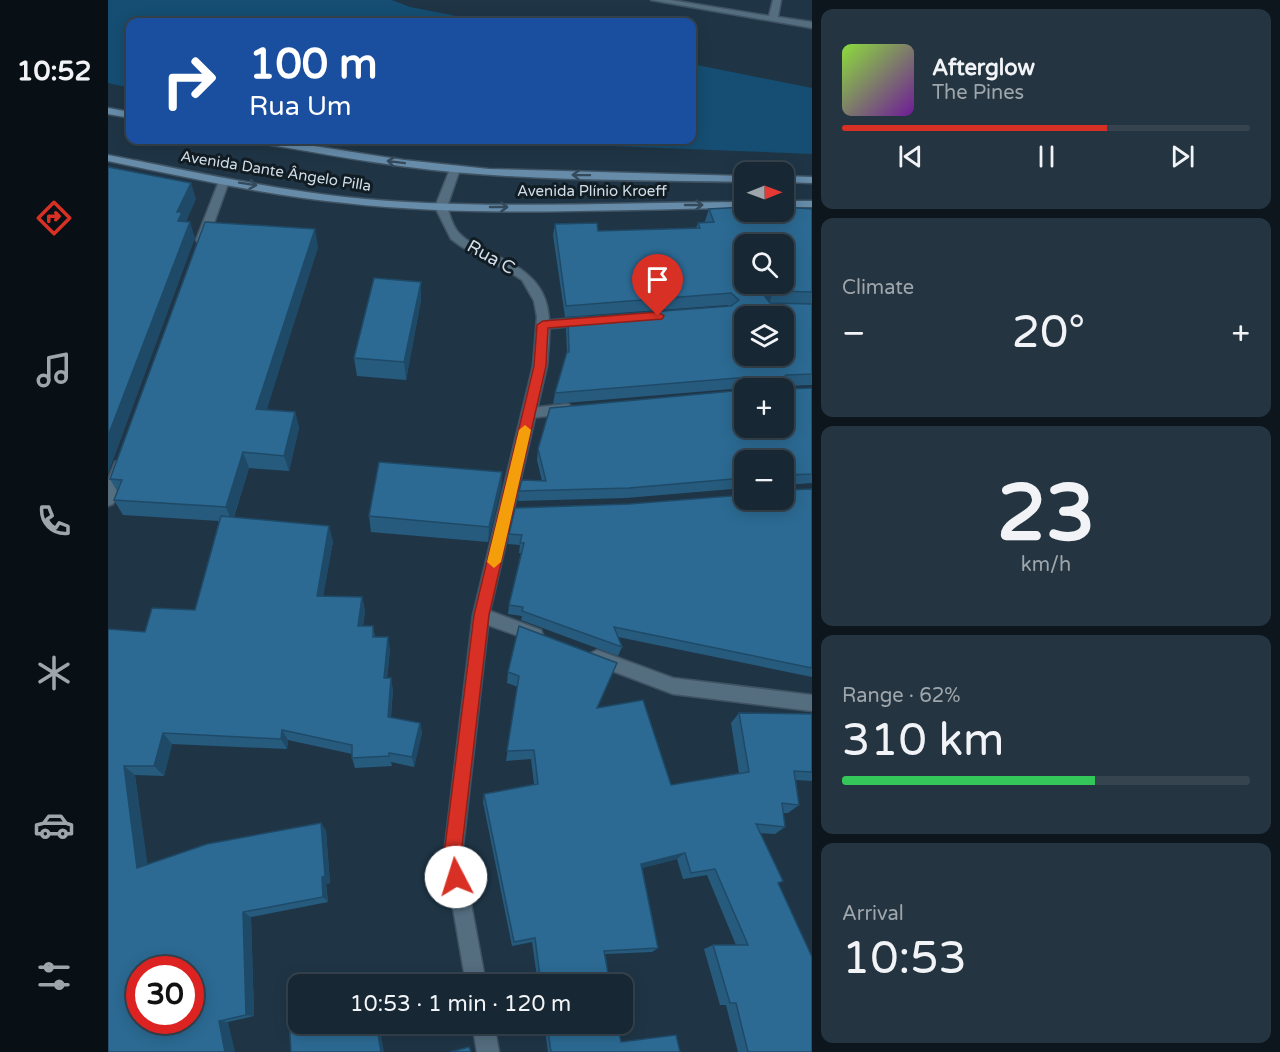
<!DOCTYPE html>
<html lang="en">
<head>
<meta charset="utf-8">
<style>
  body { margin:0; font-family:"Varela Round",sans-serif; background:#243440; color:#f1f3f6; height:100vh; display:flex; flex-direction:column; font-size:22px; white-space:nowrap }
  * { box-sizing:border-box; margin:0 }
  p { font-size:20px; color:#9ea6ac }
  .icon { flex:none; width:33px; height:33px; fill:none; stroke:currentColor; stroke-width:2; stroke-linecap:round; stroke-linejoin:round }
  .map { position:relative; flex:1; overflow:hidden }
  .side { display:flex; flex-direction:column; gap:9px; padding:9px; background:#0d161d; width:468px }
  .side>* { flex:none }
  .guide { position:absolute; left:18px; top:18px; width:570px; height:126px; border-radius:12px; box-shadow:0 3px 15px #0003,0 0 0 2px #36444f; background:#1a4fa0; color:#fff; overflow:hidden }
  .needle { width:39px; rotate:89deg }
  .controls { position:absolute; left:626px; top:162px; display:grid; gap:12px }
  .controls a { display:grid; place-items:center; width:60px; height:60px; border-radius:12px; background:#172834; box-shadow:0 3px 15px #0003,0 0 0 2px #36444f; font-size:30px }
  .speed { position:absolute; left:18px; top:956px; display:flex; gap:12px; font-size:30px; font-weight:700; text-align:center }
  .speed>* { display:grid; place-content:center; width:78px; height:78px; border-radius:50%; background:#172834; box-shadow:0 3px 15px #0003,0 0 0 2px #36444f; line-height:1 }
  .speed .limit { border:9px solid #d22; background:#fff; color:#111 }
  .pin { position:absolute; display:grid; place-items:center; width:51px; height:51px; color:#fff; margin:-62px -26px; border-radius:50% 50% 50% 0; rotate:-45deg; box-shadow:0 0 6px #0007 }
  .pin .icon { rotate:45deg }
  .me { position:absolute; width:66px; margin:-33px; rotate:355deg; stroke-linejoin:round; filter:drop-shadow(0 0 4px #0008) }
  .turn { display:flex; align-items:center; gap:21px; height:126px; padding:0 24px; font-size:27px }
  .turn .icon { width:78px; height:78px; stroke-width:2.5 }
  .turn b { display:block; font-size:42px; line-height:51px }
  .big { font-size:45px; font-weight:600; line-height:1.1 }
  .side .widget { flex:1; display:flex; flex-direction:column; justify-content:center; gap:9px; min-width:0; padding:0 21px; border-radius:12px; background:#243440 }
  .side .dial { align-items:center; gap:0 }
  .dial b { font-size:78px; line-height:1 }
  .song { display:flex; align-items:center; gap:18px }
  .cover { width:72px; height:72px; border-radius:9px; background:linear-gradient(135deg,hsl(90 70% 55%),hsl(280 70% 35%)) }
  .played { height:6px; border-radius:3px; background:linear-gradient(90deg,#d93025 65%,#36444f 65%) }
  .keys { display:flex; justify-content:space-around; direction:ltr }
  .heat { display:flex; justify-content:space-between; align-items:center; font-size:33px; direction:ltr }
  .charge { height:9px; border-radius:4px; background:linear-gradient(90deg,#34c759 62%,#36444f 0) }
  .trip { position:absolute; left:180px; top:974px; width:345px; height:60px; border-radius:12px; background:#172834; box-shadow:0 3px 15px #0003,0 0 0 2px #36444f; font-weight:600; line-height:60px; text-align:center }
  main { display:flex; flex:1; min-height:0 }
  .tabs { display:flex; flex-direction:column; width:108px; justify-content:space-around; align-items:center; background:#091015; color:#9ea6ac }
  .tabs .icon { width:42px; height:42px }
  .tabs .selected { color:#d93025 }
  .tabs b { font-size:27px; color:#f1f3f6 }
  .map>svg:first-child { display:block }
  .green { fill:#154e72 }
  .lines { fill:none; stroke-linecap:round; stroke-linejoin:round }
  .service-casing { stroke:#3f5363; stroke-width:3 }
  .minor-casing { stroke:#3f5363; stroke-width:3 }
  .secondary-casing { stroke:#3f5363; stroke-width:3 }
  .service { fill:#546d7f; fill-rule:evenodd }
  .minor { fill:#546d7f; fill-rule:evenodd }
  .secondary { fill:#668caa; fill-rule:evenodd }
  .wall { fill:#265b7e }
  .shaded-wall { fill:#1f4a67 }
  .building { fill:#2c6a93; stroke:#1f4a67; stroke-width:1.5; fill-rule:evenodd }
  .oneway { stroke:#344959 }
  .route { fill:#d93025; stroke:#8d1f18; stroke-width:1.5 }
  .slow { fill:#f59e0b }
  .labels { text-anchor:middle; stroke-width:6; stroke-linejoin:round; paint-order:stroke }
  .far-street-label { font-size:15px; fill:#d1dee9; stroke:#121c23 }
  .street-label { font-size:18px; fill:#d1dee9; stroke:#121c23 }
</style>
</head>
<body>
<main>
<nav class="tabs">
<b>10:52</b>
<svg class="icon selected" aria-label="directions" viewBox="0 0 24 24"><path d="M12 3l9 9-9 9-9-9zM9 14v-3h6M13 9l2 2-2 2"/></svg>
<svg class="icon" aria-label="music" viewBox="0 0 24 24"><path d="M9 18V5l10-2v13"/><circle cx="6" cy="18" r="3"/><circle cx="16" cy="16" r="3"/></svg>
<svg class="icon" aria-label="phone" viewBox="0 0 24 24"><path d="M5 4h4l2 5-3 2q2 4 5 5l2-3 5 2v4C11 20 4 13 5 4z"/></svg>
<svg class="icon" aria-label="climate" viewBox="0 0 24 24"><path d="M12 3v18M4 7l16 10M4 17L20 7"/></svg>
<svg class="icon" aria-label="car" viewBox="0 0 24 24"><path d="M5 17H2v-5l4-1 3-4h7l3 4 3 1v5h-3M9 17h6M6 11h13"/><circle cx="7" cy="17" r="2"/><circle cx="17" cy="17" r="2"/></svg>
<svg class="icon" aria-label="filters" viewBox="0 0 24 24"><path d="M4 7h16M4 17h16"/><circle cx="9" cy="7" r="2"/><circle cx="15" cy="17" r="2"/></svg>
</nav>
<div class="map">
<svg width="704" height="1052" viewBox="0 0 704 1052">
  <rect width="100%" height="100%" fill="#1f3546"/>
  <g class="green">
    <polygon points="0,0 284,0 302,7 379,22 22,22 22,88 0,83"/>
    <polygon points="584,64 704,88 704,154 351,140 584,140"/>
  </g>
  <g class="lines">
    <g class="service-casing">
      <g id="service">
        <polygon points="543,0 563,0 661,16 665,0 673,0 670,17 704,22 704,28"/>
        <polygon points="479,317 483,318 483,324 435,329 429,325 435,321"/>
        <polygon points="460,404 467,409 460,414 421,418 414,413 421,408"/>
      </g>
    </g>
    <g class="minor-casing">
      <g id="minor">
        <path d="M347,166L352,169L339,207C342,215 344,225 350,232C360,243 376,250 389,256C446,282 444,310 439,366L382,611L433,630L435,635L433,640L427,642L380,625L354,855L378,984H358L336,855L365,615L425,366L429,317L426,301L414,280L403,273L354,247L343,239L327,207L342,169Z"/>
        <polygon points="116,178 121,181 100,240 98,243 90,243 88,240 111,181"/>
        <polygon points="12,460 19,466 7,500 5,504 0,506 0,480 7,462"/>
        <polygon points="489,650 565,678 704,695 704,711 565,694 483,663 481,658 483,653"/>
        <polygon points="364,1023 386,1023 391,1052 369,1052"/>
      </g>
    </g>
    <g class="secondary-casing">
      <g id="secondary">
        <polygon points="0,108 22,112 22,118 0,114"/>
        <path d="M147,140H167L296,160L381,169L636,176V182C539,180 442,181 345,172C280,166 216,154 152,143Z"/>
        <path d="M0,155C78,170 157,188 237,197C369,211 504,202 636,202V208C504,209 369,218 237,203C157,195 78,177 0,161Z"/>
        <polygon points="675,176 704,177 704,183 675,182"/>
        <rect x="675" y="201" width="29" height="6"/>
      </g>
    </g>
    <use href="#service" class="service"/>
    <use href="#minor" class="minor"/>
    <use href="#secondary" class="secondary"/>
  </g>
  <g class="wall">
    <polygon points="601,209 704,209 704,304 664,303 704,304 704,385 678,386 679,389 704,388 704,483 679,485 679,490 704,489 704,677 510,637 514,647 510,656 413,620 414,616 400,614 401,605 413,553 411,553 412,545 400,544 401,534 675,500 636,460 636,489 636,488 518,498 410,501 411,491 434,481 429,460 430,449 675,388 636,389 636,388 445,404 447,393 459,352 458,329 460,318 620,306 619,305 457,317 445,235 447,224 490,231 588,228 590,223 598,223 597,221"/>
    <polygon points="210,247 158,410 187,412 191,428 181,471 141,468 126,517 225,541 215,596 254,597 257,611 255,626 265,626 267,637 282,650 279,678 285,689 283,717 312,723 314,733 306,767 283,762 284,766 247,768 244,758 244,754 180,740 179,749 64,744 56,776 27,775 39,865 213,823 218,831 222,883 218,884 220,902 143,917 146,1016 120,1022 0,1052 0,629 37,632 87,610 111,521 15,515 6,500 9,491 2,479"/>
    <polygon points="313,300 298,380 249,376 246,358"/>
    <polygon points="394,472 393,488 380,542 263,532 261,516"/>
    <polygon points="411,626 563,785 631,773 623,723 631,713 704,714 704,781 688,780 691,805 680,813 675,813 677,827 667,834 652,833 671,884 704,1052 630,1052 618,1005 612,1005 596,949 605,945 628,945 599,875 575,879 569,859 534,868 550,948 544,952 497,954 502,984 430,984 424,942 404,946 375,802 376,794 426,784 423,759 398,761 410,687 399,683 400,672"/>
    <polygon points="436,1023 509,1023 512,1041 572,1052 440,1052"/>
  </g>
  <g class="shaded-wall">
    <polygon points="83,183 88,199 78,222 82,222 87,238 0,474 0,436 70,221 69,212"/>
    <polygon points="207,229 210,247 154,425 148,409"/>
    <polygon points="313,282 313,300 298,380 296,362"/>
    <polygon points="666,291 661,303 657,297"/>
    <polygon points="187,412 191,428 181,471 176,456"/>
    <polygon points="135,452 141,468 124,522 118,507"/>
    <polygon points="394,472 393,488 380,542 381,527"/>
    <polygon points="221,526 225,541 213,609 209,596"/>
    <polygon points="254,597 257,611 253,638 250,626"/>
    <polygon points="280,637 282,650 278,689 276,678"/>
    <polygon points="283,678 285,689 282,727 280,717"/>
    <polygon points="312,723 314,733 306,767 304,757"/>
    <polygon points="174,730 180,740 179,749 173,739"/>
    <polygon points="55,733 64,744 56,776 46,766"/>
    <polygon points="16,766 27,775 41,875 29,868"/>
    <polygon points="213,823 218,831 222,883 218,884 220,902 215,897 214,877"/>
    <polygon points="577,853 569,859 527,870 533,864"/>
    <polygon points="135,912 143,917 146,1016 138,1015"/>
    <polygon points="111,1021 120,1022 127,1052 117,1052"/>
    <polygon points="268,1023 271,1023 276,1052 273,1052"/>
  </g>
  <g class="building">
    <polygon points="0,167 83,183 69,212 74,212 70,221 82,222 0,436"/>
    <path d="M636,207V212H675V207L704,209V292L666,291L657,297L662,303L704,304V374L678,375L676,377L679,389L704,388V474L679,475V490L704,489V668L506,627L514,647L414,611L415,607L401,605L416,543H412L414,535L401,534L407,508L521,504L636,495V500H675V460H636V478L521,488L411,491L414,480L438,481L430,449L442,408L636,390V428H675V388H643L641,377L447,393L459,352H461L460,318L623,306L631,300L623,293L458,306L447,224L489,223L490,231L592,228L590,223L606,222L601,209ZM636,244H675V284H636ZM636,316H675V356H636Z"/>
    <polygon points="97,222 207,229 148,409 187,412 176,456 135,452 118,507 6,500 14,480 2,479"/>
    <polygon points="266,278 313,282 296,362 246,358"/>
    <polygon points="271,462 394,472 381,527 261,516"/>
    <path d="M113,516L221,526L209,596L254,597L250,626H265V637H280L276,678H283L280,717L312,723L304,757L281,753V756L244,758V745L174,730L173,739L55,733L46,766H16L29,868L99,844L213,823L217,876L214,877L215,897L135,912L138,1015L111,1021L117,1052H0V629L37,632L44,608L87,610ZM32,969H82V1020H32Z"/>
    <polygon points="411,626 509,663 489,708 535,700 563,785 641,772 631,713 704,714 704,772 686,771 691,805 674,803 677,827 648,824 675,881 670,883 704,957 704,1052 640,1052 628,1003 622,1003 605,945 640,945 607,869 583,873 577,853 533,864 550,948 496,951 502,984 433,984 427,938 406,942 376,794 430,784 426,750 399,751 411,676 400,672"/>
    <polygon points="190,1016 190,1023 268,1023 273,1052 183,1052 181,1019"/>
    <polygon points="439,1023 509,1023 513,1042 568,1035 572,1052 443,1052"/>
    <polygon points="361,1047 363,1052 342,1052"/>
  </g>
  <defs><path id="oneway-shaft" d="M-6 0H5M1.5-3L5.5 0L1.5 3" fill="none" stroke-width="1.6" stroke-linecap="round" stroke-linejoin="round" transform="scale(1.5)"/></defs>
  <g class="oneway">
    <use href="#oneway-shaft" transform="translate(288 162) rotate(-173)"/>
    <use href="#oneway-shaft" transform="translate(473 175) rotate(-179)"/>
    <use href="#oneway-shaft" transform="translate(140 184) rotate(9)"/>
    <use href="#oneway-shaft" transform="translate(586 205)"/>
    <use href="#oneway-shaft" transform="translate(391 207)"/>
  </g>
  <polygon class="route" points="550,312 556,316 554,319 440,328 438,366 381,615 353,855 357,877 355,883 348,886 342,883 336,855 366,615 426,366 429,325 435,321"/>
  <polygon class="slow" points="417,425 423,430 393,562 386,568 379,562 411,430"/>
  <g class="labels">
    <g class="far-street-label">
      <text transform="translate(168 171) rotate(9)" y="5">Avenida Dante Ângelo Pilla</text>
      <text x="484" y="196">Avenida Plínio Kroeff</text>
    </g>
    <g class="street-label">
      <text transform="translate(383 257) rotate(29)" y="6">Rua C</text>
    </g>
  </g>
</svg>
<div class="controls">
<a><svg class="needle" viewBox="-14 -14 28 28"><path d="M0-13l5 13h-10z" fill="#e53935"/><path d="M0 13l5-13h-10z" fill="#9ea6ac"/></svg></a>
<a><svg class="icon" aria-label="search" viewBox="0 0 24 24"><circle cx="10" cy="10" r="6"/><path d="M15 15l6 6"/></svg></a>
<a><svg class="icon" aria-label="layers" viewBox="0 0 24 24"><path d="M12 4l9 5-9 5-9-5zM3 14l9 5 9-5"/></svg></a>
<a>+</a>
<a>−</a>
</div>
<div class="speed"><div class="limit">30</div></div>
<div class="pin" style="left:550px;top:316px;background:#d93025"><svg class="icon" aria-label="arrive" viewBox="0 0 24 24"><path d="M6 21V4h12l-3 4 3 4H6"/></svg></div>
<svg class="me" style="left:348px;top:877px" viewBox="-20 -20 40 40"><circle r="19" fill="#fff"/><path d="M0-13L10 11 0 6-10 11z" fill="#d93025"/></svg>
<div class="trip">10:53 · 1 min · 120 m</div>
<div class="guide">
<div class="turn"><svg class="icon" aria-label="right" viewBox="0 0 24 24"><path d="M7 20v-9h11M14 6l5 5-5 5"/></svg><div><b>100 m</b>Rua Um</div></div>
</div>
</div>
<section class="side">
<div class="widget">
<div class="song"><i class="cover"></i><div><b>Afterglow</b><p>The Pines</p></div></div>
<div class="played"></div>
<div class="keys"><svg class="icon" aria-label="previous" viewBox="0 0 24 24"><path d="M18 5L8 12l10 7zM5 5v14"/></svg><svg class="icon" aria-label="pause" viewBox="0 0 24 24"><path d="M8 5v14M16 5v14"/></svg><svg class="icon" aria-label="next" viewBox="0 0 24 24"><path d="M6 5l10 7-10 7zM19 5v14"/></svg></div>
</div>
<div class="widget"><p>Climate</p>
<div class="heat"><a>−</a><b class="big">20°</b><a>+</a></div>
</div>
<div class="widget dial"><b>23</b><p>km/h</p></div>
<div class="widget"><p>Range · 62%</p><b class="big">310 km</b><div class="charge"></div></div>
<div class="widget"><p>Arrival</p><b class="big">10:53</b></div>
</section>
</main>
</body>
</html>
